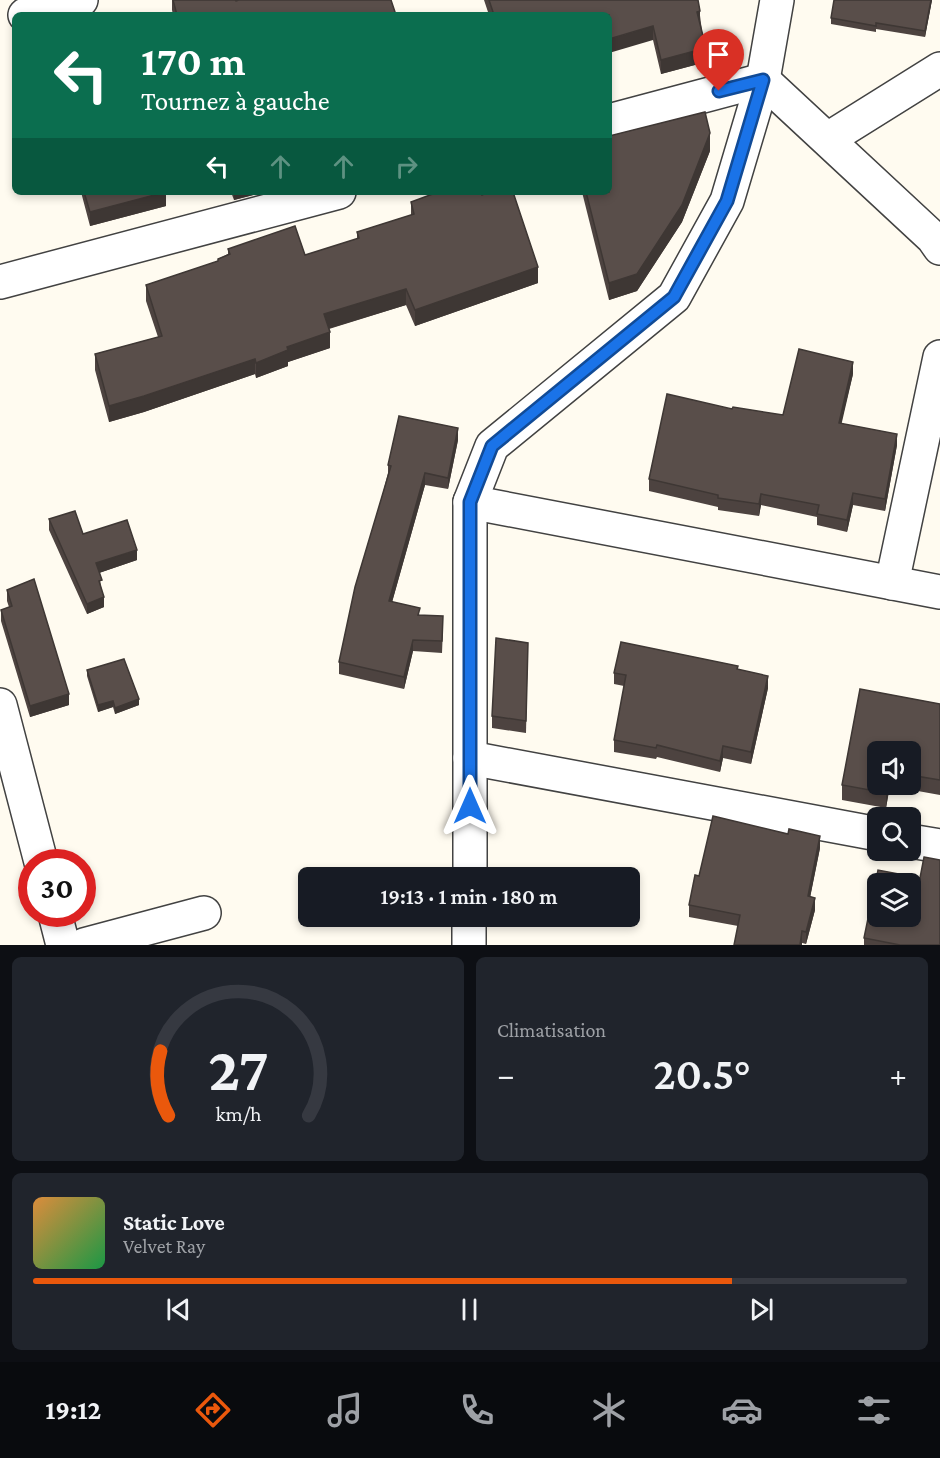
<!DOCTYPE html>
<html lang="fr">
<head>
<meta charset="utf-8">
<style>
  body { margin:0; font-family:"Crimson Pro",serif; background:#20242c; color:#f1f3f6; height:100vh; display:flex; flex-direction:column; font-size:22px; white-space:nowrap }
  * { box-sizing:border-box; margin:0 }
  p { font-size:20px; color:#9ea1a6 }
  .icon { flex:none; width:33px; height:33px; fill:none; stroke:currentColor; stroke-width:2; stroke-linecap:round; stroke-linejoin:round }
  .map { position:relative; height:945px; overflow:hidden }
  .sheet { display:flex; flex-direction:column; gap:12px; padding:12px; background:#0d0f14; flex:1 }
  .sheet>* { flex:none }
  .banner { position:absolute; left:12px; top:12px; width:600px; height:183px; border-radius:9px; box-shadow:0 3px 9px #0003; background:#0b6e4f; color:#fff; overflow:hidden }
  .buttons { position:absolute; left:867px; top:741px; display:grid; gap:12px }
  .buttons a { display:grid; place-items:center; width:54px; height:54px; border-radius:9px; background:#171b24; box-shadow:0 3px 9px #0003; font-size:30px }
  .speed { position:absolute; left:18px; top:849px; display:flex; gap:12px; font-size:30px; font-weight:700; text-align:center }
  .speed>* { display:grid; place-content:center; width:78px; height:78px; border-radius:50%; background:#171b24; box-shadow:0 3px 9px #0003; line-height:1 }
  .speed .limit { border:9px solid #d22; background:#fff; color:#111 }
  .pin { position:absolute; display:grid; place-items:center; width:51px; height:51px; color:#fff; margin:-62px -26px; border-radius:50% 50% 50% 0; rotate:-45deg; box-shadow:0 0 6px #0007 }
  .pin .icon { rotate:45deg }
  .me { position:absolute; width:66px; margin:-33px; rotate:0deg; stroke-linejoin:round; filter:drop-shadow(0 0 4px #0008) }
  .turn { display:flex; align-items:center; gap:21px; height:126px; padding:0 30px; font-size:27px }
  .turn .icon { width:78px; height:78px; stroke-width:2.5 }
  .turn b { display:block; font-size:42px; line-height:51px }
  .lanes { display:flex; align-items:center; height:57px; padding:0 30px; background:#0003; justify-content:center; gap:30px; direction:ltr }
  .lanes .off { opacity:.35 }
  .big { font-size:45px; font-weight:600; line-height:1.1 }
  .sheet .widget { flex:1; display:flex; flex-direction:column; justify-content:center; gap:9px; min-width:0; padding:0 21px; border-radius:9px; background:#20242c }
  .sheet .dial { align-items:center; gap:0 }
  .dial svg { height:156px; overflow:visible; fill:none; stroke:#363941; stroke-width:7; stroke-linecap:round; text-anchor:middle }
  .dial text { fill:#f1f3f6; stroke:none }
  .song { display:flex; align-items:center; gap:18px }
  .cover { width:72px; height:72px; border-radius:9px; background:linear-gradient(135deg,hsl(30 70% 55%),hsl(140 70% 35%)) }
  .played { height:6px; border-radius:3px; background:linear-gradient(90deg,#ea580c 80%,#363941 80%) }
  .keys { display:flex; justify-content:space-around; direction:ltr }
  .heat { display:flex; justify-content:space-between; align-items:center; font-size:33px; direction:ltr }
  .sheet .tiles { flex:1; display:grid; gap:12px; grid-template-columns:1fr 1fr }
  .widget:last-child { grid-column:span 2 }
  .trip { position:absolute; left:298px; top:867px; width:342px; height:60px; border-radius:9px; background:#171b24; box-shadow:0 3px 9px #0003; font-weight:600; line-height:60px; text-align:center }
  .tabs { display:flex; height:96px; justify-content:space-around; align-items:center; background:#090b0e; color:#9ea1a6 }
  .tabs .icon { width:42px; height:42px }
  .tabs .active { color:#ea580c }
  .tabs b { font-size:27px; color:#f1f3f6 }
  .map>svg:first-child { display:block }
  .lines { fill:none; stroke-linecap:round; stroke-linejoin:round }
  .street-casing { stroke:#424242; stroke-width:36 }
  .street { stroke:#fff; stroke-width:33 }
  .wall { fill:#4d4340; fill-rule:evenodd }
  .shaded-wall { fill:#3e3734 }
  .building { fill:#594e4a; stroke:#3e3734; stroke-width:1.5; fill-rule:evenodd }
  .route-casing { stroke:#114b97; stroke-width:15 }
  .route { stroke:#1a73e8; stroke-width:10 }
</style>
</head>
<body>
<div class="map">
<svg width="940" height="945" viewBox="0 0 940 945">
  <rect width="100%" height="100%" fill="#fffbf0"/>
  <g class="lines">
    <g class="street-casing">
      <g id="street">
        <polyline points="25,15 81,0"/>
        <polyline points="763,80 933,238 940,248"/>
        <polyline points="609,121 763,80"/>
        <polyline points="828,139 940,69"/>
        <polyline points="0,282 339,192"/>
        <polyline points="470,502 940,592"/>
        <polyline points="892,583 940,357"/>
        <polyline points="0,705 41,862"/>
        <polyline points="470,758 878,834"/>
        <polyline points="910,841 940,846"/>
        <polyline points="470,878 470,502 492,446 674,297 727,201 763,80 777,0"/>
        <polyline points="55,914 63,945"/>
        <polyline points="84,945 204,913"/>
        <polyline points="469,945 469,916"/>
      </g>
    </g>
    <use href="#street" class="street"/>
  </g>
  <g class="wall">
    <polygon points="172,0 235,0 236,1 396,15 173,15 172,10"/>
    <polygon points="484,0 698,0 706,62 661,74 653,40 609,15 489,15"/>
    <polygon points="932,0 925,37 876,29 876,32 831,24 831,18"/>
    <polygon points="710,151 682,222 637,291 609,300 582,192 609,192"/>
    <polygon points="81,192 170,192 166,193 166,206 90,226"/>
    <polygon points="231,192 264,192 234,200"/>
    <polygon points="482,195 538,283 415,326 406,305 329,329 330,348 288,362 288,366 256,378 255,374 144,412 109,422 95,370 95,354 158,337 146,301 146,285 218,261 218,259 228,254 228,249 305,255 357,239 357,232 411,215 411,202"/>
    <polygon points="853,374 841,423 897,445 885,511 853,505 847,532 817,525 817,517 761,505 759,516 718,510 718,507 649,491 649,479 732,409 783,415"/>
    <polygon points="458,440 448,489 425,485 392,602 420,615 443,628 442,653 413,651 404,689 339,674 339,662 388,473 388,465"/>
    <polygon points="49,519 137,560 99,573 104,607 87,614 49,530"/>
    <polygon points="7,590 69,705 30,717 1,621 1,610 9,607 7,601"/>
    <polygon points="528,643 526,733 492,728 492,716"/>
    <polygon points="87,670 139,705 115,714 113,707 98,712 87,676"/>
    <polygon points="738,670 768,688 751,764 723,758 720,772 657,757 656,759 614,752 614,740 624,686 614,684 614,673"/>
    <path d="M860,689L940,704V795L890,786L886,808L842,800V785ZM878,752H910V784H878Z"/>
    <polygon points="820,848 810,897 815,910 806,944 738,926 689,917 689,905"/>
    <polygon points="920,878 940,945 864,945 864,938"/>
  </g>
  <g class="shaded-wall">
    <polygon points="931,0 932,0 925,37 925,31"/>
    <polygon points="700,11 700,25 697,12"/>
    <polygon points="653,26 653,40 609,53 609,39"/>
    <polygon points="706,48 706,62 661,74 661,60"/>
    <polygon points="710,133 710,151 682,222 637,291 609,300 609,283"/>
    <polygon points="163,192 170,192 166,193 166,206 90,226 90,212"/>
    <polygon points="234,192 264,192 234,200"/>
    <polygon points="538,267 538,283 415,326 415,310"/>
    <polygon points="406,289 406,305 324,330 324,314"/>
    <polygon points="330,332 330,348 288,362 288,366 256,378 256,363 287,347"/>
    <polygon points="255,359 255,374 144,412 109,422 109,406"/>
    <polygon points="853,362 853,374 839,435 839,423"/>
    <polygon points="458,428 458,440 448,489 448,478"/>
    <polygon points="897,434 897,445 885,511 885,499"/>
    <polygon points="425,473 425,485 389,613 389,601"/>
    <polygon points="853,493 853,505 847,532 847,520"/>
    <polygon points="761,494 761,505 759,516 759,504"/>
    <polygon points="137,550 137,560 96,574 96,563"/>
    <polygon points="104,597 104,607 87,614 87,604"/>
    <polygon points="413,640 413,651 404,689 404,677"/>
    <polygon points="768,676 768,688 751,764 751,752"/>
    <polygon points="69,694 69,705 30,717 30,706"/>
    <polygon points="139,699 139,705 115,714 115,708"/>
    <polygon points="113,701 113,707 98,712 98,705"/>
    <polygon points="723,746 723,758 720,772 720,761"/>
    <polygon points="888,784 890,784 886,808 886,793"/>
    <polygon points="820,836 820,848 808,908 808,896"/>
    <polygon points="815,898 815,910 806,944 806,932"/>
    <polygon points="802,931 802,945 800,945"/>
  </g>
  <g class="building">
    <polygon points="173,0 235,0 236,1 239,0 391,0 396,15 177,15"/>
    <polygon points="489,0 698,0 700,11 697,12 706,48 661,60 653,26 609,39 609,15 494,15"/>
    <polygon points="834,0 931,0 925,31 876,23 876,26 831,18"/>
    <polygon points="705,112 710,133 682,205 637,274 609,283 586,192 609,192 609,136"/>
    <polygon points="84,192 166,192 90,212"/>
    <polygon points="438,192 481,192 482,195 489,192 513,192 538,267 415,310 406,289 324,314 330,332 287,347 288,350 256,363 255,359 144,396 109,406 95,354 162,336 146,285 218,261 218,259 230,254 228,249 295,226 305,255 359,238 357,232 414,214 411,202"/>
    <polygon points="799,349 853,362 839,423 897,434 885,499 853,493 847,520 817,514 819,505 761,494 759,504 718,498 718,495 649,479 667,394 732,409 733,407 783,415"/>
    <polygon points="399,416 458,428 448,478 425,473 389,601 420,608 418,615 443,616 442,641 413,640 404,677 339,662 355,587 391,466 388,465"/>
    <polygon points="75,511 83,534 127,520 137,550 96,563 102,580 99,581 104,597 87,604 49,519"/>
    <polygon points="34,579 69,694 30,706 1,610 12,606 7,590"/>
    <polygon points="496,638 528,643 526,721 492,716"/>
    <polygon points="621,642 738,666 737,669 768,676 751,752 723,746 720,761 657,745 656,748 614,740 626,675 614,673"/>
    <polygon points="124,659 139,699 115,708 113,701 98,705 87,670"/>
    <polygon points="860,689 940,704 940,780 910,775 910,752 878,752 878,784 888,784 886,793 842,785"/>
    <polygon points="713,816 788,834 789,829 820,836 808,896 815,898 806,932 802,931 800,945 734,945 740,915 689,905 695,875 699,876"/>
    <path d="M924,857L940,860V945H900L864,938L878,870L920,878ZM878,884H910V916H878Z"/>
  </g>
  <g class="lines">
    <g class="route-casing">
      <polyline id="route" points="470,806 470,502 492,446 674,297 727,201 763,80 719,91"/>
    </g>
    <use href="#route" class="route"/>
  </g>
</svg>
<div class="buttons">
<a><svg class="icon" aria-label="sound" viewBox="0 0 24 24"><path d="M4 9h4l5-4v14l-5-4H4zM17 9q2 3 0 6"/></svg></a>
<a><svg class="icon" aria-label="search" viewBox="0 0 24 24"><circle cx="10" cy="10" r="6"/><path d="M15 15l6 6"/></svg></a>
<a><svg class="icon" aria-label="layers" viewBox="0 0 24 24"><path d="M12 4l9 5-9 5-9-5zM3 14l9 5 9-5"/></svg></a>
</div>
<div class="speed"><div class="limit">30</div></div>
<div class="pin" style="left:719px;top:91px;background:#d93025"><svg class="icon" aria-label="arrive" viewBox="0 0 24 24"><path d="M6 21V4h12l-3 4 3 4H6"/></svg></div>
<svg class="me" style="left:470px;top:806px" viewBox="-20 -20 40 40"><path d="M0-17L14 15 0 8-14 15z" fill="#1a73e8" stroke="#fff" stroke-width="4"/></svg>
<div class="trip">19:13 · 1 min · 180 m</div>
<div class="banner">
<div class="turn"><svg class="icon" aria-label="left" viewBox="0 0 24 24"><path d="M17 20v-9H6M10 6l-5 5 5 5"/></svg><div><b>170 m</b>Tournez à gauche</div></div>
<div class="lanes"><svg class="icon" aria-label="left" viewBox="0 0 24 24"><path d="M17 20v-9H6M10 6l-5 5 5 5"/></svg><svg class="icon off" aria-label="ahead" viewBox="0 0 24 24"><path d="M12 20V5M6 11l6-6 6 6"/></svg><svg class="icon off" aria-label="ahead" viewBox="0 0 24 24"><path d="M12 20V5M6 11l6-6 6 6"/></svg><svg class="icon off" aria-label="right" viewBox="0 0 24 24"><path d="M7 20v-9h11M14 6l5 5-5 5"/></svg></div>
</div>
</div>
<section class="sheet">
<div class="tiles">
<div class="widget dial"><svg viewBox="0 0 100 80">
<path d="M14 69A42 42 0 1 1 86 69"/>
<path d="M14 69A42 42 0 0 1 10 36" stroke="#ea580c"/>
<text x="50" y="56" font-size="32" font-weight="700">27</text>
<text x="50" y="72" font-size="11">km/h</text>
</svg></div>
<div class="widget"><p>Climatisation</p>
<div class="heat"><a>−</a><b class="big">20.5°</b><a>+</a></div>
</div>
<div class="widget">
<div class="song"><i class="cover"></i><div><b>Static Love</b><p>Velvet Ray</p></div></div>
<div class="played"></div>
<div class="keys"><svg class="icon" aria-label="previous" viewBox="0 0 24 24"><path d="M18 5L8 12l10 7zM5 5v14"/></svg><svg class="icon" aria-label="pause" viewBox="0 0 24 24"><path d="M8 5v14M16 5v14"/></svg><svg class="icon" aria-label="next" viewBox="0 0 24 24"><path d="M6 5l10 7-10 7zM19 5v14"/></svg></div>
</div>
</div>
</section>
<nav class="tabs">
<b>19:12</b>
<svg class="icon active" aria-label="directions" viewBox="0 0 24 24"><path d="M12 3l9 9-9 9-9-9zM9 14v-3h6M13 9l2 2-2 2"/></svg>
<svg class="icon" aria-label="music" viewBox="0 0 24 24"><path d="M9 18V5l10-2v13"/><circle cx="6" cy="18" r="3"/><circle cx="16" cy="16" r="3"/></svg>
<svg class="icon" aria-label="phone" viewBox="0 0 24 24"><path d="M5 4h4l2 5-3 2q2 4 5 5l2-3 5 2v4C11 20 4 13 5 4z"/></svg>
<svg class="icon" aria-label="climate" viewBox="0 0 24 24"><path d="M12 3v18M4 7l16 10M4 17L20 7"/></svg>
<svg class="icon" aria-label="car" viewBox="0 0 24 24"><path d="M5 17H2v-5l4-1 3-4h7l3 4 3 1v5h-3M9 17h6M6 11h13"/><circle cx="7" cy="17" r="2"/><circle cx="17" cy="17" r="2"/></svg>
<svg class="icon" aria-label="filters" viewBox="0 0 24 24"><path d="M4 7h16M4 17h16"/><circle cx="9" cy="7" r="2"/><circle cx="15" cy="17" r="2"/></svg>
</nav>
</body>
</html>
